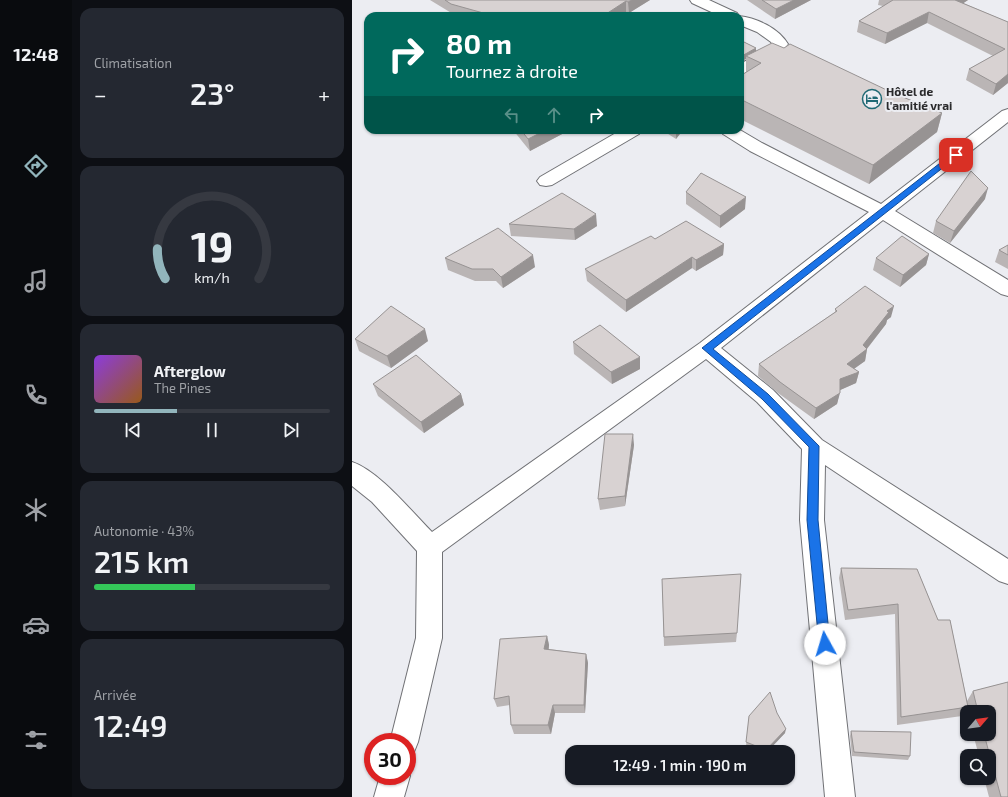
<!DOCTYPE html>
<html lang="fr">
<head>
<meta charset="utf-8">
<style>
  body { margin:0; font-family:"Exo 2",sans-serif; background:#242831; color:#f1f3f6; height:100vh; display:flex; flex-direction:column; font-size:15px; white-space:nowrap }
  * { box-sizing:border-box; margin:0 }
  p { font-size:13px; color:#9ea1a6 }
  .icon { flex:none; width:22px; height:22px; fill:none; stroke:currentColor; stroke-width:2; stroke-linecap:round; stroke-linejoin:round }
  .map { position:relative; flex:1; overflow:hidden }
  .drawer { display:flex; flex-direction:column; gap:8px; padding:8px; background:#0d0f14; width:280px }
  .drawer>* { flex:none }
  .guide { position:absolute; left:12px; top:12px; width:380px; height:122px; border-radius:12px; box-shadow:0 1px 3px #0004; background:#00695c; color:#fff; overflow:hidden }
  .needle { width:26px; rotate:61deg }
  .controls { position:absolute; left:608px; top:705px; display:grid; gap:8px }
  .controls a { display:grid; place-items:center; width:36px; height:36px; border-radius:8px; background:#171b24; box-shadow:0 1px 3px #0004; font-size:20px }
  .speed { position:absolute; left:12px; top:733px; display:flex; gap:8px; font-size:20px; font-weight:700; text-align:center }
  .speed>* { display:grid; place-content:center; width:52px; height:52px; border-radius:50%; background:#171b24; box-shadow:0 1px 3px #0004; line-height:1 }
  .speed .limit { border:6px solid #d22; background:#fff; color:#111 }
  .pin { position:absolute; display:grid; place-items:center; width:34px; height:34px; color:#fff; margin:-17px; border-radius:8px; box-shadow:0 2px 6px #0006 }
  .me { position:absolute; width:44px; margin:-22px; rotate:354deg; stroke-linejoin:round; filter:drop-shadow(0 0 3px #0008) }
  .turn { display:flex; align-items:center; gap:14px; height:84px; padding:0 16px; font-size:18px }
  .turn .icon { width:52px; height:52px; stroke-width:2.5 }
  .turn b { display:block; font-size:28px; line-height:34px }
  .lanes { display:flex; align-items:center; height:38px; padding:0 16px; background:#0003; justify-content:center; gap:20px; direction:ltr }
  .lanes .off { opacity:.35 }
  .big { font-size:30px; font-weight:600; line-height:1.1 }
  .drawer .widget { flex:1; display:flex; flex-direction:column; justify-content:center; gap:6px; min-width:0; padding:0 14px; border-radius:12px; background:#242831 }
  .drawer .dial { align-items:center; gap:0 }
  .dial svg { height:104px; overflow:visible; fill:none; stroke:#363941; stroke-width:7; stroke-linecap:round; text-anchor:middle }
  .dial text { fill:#f1f3f6; stroke:none }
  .song { display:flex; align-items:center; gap:12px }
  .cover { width:48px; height:48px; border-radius:6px; background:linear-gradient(135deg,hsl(270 70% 55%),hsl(30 70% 35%)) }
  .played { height:4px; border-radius:2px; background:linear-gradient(90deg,#92b5bc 35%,#363941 35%) }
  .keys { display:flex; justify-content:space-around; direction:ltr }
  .heat { display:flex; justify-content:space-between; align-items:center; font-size:22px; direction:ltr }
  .charge { height:6px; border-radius:3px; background:linear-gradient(90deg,#34c759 43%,#363941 0) }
  .trip { position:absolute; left:213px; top:745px; width:230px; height:40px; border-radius:12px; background:#171b24; box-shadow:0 1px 3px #0004; font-weight:600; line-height:40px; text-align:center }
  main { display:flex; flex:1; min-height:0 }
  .tab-bar { display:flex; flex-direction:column; width:72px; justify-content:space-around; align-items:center; background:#090b0e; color:#9ea1a6 }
  .tab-bar .icon { width:28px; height:28px }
  .tab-bar .current { color:#92b5bc }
  .tab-bar b { font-size:18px; color:#f1f3f6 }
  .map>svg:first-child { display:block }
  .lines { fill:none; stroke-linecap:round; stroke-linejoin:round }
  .minor-casing { stroke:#707175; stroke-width:2 }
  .minor { fill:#fff; fill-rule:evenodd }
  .wall { fill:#bab5b5 }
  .shaded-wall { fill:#979393 }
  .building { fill:#d8d2d2; stroke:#979393 }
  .route { fill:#1a73e8; stroke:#114b97 }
  .labels { text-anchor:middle; stroke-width:4; stroke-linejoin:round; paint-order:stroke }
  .far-poi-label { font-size:12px; font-weight:bold; fill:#2a2a2c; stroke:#ecedf2; text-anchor:start }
</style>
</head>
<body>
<main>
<nav class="tab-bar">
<b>12:48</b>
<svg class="icon current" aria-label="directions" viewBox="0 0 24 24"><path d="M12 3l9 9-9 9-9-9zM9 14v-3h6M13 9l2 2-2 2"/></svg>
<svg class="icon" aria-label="music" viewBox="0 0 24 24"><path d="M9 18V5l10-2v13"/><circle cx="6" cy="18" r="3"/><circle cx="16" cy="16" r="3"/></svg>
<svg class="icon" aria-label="phone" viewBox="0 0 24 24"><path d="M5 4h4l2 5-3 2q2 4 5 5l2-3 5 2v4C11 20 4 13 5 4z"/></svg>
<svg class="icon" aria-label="climate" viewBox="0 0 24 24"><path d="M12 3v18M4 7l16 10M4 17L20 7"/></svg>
<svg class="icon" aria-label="car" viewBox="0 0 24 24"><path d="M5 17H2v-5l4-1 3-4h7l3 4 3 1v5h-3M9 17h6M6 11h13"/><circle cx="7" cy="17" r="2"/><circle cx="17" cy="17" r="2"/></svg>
<svg class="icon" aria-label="filters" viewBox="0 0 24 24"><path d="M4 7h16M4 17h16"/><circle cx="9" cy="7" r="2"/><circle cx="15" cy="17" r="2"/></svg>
</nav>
<section class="drawer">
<div class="widget"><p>Climatisation</p>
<div class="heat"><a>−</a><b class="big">23°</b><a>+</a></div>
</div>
<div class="widget dial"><svg viewBox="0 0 100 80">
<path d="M14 69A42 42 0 1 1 86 69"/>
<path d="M14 69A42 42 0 0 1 8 46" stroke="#92b5bc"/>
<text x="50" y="56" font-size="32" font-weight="700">19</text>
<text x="50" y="72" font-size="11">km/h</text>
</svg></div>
<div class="widget">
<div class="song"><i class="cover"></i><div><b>Afterglow</b><p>The Pines</p></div></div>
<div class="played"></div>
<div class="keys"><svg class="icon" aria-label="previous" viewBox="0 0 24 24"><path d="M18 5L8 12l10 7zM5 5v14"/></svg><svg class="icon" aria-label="pause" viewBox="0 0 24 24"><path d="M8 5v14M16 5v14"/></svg><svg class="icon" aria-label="next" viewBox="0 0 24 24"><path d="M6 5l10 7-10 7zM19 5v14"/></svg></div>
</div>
<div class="widget"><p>Autonomie · 43%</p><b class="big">215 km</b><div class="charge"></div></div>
<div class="widget"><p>Arrivée</p><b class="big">12:49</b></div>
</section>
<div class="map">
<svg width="656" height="797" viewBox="0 0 656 797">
  <rect width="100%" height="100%" fill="#ecedf2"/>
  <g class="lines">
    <g class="minor-casing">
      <g id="minor">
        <path d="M338,0H357L385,13L387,16C405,18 426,28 436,44L428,54L393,73L388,75V64L418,48L420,44L419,42L405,32L388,25V16H368L340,3Z"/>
        <path d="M656,109V122L543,211L656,280V296L649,294L531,220L369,348L421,390L470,440L656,559V584L647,581L473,465L472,520L503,797H473L448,520L450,449L405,402L354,359L90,552V638L66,742L62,752L55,755V742H38L64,638L65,551L20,502L0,486V462C27,471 59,511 80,532L348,343L517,212L398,151L371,134L369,130H388L410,143L529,204L650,111Z"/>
        <polygon points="269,130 289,130 287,134 200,185 194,186 188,185 185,181 188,177"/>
        <polygon points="55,769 58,776 52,797 22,797 28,776 55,776"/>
      </g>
    </g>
    <use href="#minor" class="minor"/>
  </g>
  <g class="wall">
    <polygon points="78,0 298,0 277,13 274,12 268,16 107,16 101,14"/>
    <polygon points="395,0 459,0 423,19"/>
    <polygon points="527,0 616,0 611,3 656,22 656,83 641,95 614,80 617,69 641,56 575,23 533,44 505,32 507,21 531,6 526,5"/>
    <polygon points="388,40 404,48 404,51 432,48 541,93 590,113 585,132 517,184 388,119 388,76 394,73 394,59"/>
    <polygon points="161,130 212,130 212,133 178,151"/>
    <polygon points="310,130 331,130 324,139"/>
    <polygon points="334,192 393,209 368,228 334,204"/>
    <polygon points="633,199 598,243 581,233 584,221"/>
    <polygon points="157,224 245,226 223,240 159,236"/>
    <polygon points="303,239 372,244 371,255 344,271 340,268 274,312 235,281 233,269"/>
    <polygon points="656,245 656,269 643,262 647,250"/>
    <polygon points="577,254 574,265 548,287 521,270 524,258"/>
    <polygon points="93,258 183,267 151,288 144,281 123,281 96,270"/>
    <polygon points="483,309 539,317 535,320 534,324 515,349 513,361 502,369 507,372 504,383 488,390 485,404 462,419 426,393 406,376 407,364 483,312"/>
    <polygon points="3,339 76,341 39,368 7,351"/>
    <polygon points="221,342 288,369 260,384 222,354"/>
    <polygon points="21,384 109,394 112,405 72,433 26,396"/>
    <polygon points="282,445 273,506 248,510 246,499"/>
    <polygon points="489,568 565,569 586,620 598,620 615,701 621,691 656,682 656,797 637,797 632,778 637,778 637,756 627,756 621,734 637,734 637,712 615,712 614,709 610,716 545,725 543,614 493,620 487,578"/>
    <polygon points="310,579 385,633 384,642 312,646"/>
    <polygon points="195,636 197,645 197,649 234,654 236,663 233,713 203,713 199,734 162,734 159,725 158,705 145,707 142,699"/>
    <polygon points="397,716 433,733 415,752 407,752 394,746"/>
    <polygon points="499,731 558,756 556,760 500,756 498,736"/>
  </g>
  <g class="shaded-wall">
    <polygon points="280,0 298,0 277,13 276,2"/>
    <polygon points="442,0 459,0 423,19 424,9"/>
    <polygon points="603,0 616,0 600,11"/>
    <polygon points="274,1 274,12 268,16 251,16"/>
    <polygon points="577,12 575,23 533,44 535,33"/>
    <polygon points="404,48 404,54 394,56 394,59 388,62 388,57"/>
    <polygon points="656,74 656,83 641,95 644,84"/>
    <polygon points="590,113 585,132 517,184 521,165"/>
    <polygon points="194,130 212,130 212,133 178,151 176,139"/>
    <polygon points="324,130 331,130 324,139"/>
    <polygon points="636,188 633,199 598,243 602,231"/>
    <polygon points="394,197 393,209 368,228 368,216"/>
    <polygon points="244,214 245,226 223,240 222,229"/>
    <polygon points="372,244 371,255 344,271 344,260"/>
    <polygon points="577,254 574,265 548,287 551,275"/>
    <polygon points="181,255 183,267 151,288 149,277"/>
    <polygon points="340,257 340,268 274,312 274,300"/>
    <polygon points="542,306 539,317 535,320 534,324 513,351 515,349 513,361 493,375 495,364 511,345 535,311"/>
    <polygon points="73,329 76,341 39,368 35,356"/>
    <polygon points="288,357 288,369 260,384 259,372"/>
    <polygon points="507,372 504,383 486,391 488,379"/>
    <polygon points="488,393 485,404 462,419 464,408"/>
    <polygon points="109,394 112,405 72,433 69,422"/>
    <polygon points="281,434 282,445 273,506 273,496"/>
    <polygon points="195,636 197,645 195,658 192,649"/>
    <polygon points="234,654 236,663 233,713 232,705"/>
    <polygon points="201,705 203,713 199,734 196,725"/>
    <polygon points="434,729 433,733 415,752 413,752 414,750"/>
  </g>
  <g class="building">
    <polygon points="93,0 280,0 276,2 274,1 251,16 142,16 99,4"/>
    <polygon points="410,0 442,0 424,9"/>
    <polygon points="541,0 603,0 656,22 656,74 644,84 617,69 653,49 577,12 535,33 507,21"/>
    <polygon points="388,40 404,48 388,57"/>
    <polygon points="420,43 432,48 438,44 541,93 590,113 521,165 388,99 388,76 409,63 394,56"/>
    <polygon points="169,130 194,130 176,139"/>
    <polygon points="619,171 636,188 602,231 584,221"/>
    <polygon points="349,173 394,197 368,216 334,192"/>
    <polygon points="210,193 244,214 222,229 157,224"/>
    <polygon points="334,221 372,244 344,260 340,257 274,300 233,269 299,236 303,239"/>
    <polygon points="146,228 181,255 149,277 141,269 120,269 93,258"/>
    <polygon points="550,236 577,254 551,275 524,258"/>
    <polygon points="656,245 656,255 647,250"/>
    <polygon points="513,286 542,306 535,311 537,312 511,345 515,349 495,364 507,372 488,379 488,393 464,408 428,382 407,364 485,311 483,309"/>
    <polygon points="39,306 73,329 35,356 3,339"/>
    <polygon points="248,325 288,357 259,372 221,342"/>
    <polygon points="64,355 109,394 69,422 21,384"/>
    <polygon points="253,434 281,434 273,496 246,499"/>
    <polygon points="489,568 565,569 586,620 598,620 616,707 549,717 546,604 496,610"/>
    <polygon points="389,574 385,633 312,637 310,579"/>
    <polygon points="195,636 192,649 234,654 232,705 201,705 196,725 159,725 157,696 142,699 148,639"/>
    <polygon points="656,682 656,797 649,797 632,734 637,734 637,712 626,712 621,691"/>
    <polygon points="418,692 425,713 434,729 414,750 394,742 397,716"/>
    <polygon points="499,731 559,732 558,756 502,752"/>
  </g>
  <polygon class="route" points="601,153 604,153 607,155 361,349 416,394 467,446 466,520 478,644 477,647 473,649 469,647 467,644 455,520 457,447 410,399 350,348"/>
  <defs>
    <g id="hotel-ring" transform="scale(1)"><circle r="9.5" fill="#ecedf2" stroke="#1f6974" stroke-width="1.5"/><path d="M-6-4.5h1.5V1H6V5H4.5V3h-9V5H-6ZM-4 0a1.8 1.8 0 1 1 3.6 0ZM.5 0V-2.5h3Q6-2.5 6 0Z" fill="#1f6974"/></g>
  </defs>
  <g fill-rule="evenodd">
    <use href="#hotel-ring" x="520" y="99"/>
  </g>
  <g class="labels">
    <g class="far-poi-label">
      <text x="534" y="96">Hôtel de<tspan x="534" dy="14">l'amitié vrai</tspan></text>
    </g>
  </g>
</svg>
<div class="controls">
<a><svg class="needle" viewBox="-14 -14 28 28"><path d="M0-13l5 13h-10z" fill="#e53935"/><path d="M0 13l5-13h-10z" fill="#9ea1a6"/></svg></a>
<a><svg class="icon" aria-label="search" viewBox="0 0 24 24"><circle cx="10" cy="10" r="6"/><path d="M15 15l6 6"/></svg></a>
</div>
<div class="speed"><div class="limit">30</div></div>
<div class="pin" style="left:604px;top:155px;background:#d93025"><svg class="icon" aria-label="arrive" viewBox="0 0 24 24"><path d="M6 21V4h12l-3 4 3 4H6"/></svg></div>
<svg class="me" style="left:473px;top:644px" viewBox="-20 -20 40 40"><circle r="19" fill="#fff"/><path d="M0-13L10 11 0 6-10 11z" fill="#1a73e8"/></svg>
<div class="trip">12:49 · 1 min · 190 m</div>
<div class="guide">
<div class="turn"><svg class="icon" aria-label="right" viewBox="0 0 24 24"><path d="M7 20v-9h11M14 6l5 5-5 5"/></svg><div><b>80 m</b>Tournez à droite</div></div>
<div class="lanes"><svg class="icon off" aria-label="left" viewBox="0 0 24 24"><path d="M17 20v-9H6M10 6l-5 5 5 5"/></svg><svg class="icon off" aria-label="ahead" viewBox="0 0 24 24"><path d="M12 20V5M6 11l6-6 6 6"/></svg><svg class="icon" aria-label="right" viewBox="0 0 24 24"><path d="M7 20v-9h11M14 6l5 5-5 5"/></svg></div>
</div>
</div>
</main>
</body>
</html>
